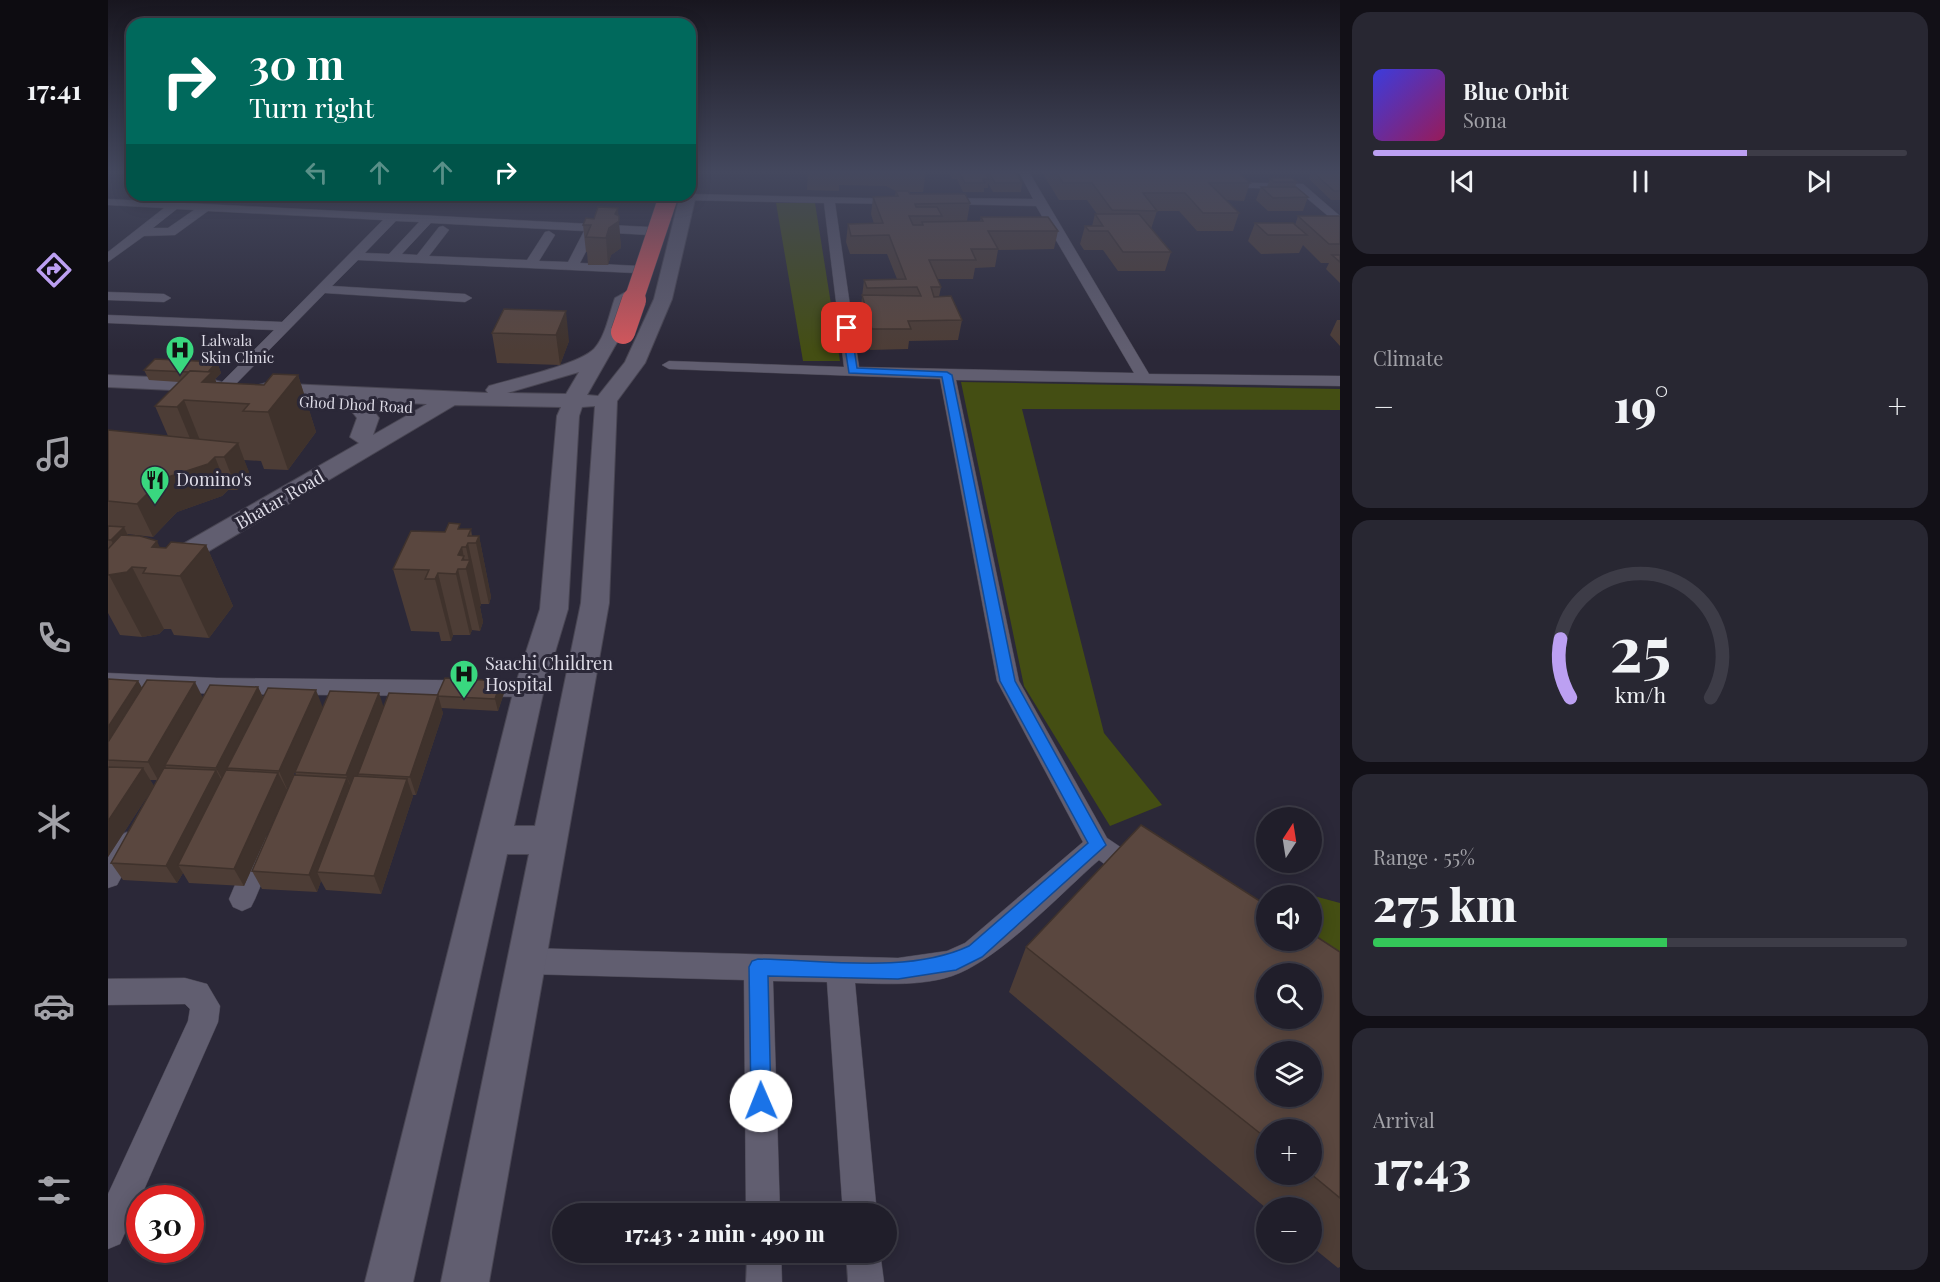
<!DOCTYPE html>
<html lang="en">
<head>
<meta charset="utf-8">
<style>
  body { margin:0; font-family:"Playfair Display",serif; background:#282732; color:#f1f3f6; height:100vh; display:flex; flex-direction:column; font-size:22px; white-space:nowrap }
  * { box-sizing:border-box; margin:0 }
  p { font-size:20px; color:#a2a2a8 }
  .icon { flex:none; width:33px; height:33px; fill:none; stroke:currentColor; stroke-width:2; stroke-linecap:round; stroke-linejoin:round }
  .map { position:relative; flex:1; overflow:hidden }
  .panel { display:flex; flex-direction:column; gap:12px; padding:12px; background:#121017; width:600px }
  .panel>* { flex:none }
  .top-card { position:absolute; left:18px; top:18px; width:570px; height:183px; border-radius:18px; box-shadow:0 3px 15px #0003,0 0 0 2px #3d3c47; background:#00695c; color:#fff; overflow:hidden }
  .needle { width:39px; rotate:12deg }
  .controls { position:absolute; left:1148px; top:807px; display:grid; gap:12px }
  .controls a { display:grid; place-items:center; width:66px; height:66px; border-radius:50%; background:#201e2a; box-shadow:0 3px 15px #0003,0 0 0 2px #3d3c47; font-size:30px }
  .speed { position:absolute; left:18px; top:1185px; display:flex; gap:12px; font-size:30px; font-weight:700; text-align:center }
  .speed>* { display:grid; place-content:center; width:78px; height:78px; border-radius:50%; background:#201e2a; box-shadow:0 3px 15px #0003,0 0 0 2px #3d3c47; line-height:1 }
  .speed .limit { border:9px solid #d22; background:#fff; color:#111 }
  .pin { position:absolute; display:grid; place-items:center; width:51px; height:51px; color:#fff; margin:-26px; border-radius:12px; box-shadow:0 3px 9px #0006 }
  .me { position:absolute; width:66px; margin:-33px; rotate:359deg; stroke-linejoin:round; filter:drop-shadow(0 0 4px #0008) }
  .turn { display:flex; align-items:center; gap:21px; height:126px; padding:0 24px; font-size:27px }
  .turn .icon { width:78px; height:78px; stroke-width:2.5 }
  .turn b { display:block; font-size:42px; line-height:51px }
  .lanes { display:flex; align-items:center; height:57px; padding:0 24px; background:#0003; justify-content:center; gap:30px; direction:ltr }
  .lanes .off { opacity:.35 }
  .big { font-size:45px; font-weight:800; line-height:1.1 }
  .panel .tile { flex:1; display:flex; flex-direction:column; justify-content:center; gap:9px; min-width:0; padding:0 21px; border-radius:18px; background:#282732 }
  .panel .dial { align-items:center; gap:0 }
  .dial svg { height:156px; overflow:visible; fill:none; stroke:#3d3c47; stroke-width:7; stroke-linecap:round; text-anchor:middle }
  .dial text { fill:#f1f3f6; stroke:none }
  .song { display:flex; align-items:center; gap:18px }
  .cover { width:72px; height:72px; border-radius:9px; background:linear-gradient(135deg,hsl(240 70% 55%),hsl(330 70% 35%)) }
  .played { height:6px; border-radius:3px; background:linear-gradient(90deg,#bca0f2 70%,#3d3c47 70%) }
  .keys { display:flex; justify-content:space-around; direction:ltr }
  .heat { display:flex; justify-content:space-between; align-items:center; font-size:33px; direction:ltr }
  .charge { height:9px; border-radius:4px; background:linear-gradient(90deg,#34c759 55%,#3d3c47 0) }
  .trip { position:absolute; left:444px; top:1203px; width:345px; height:60px; border-radius:30px; background:#201e2a; box-shadow:0 3px 15px #0003,0 0 0 2px #3d3c47; font-weight:800; line-height:60px; text-align:center }
  main { display:flex; flex:1; min-height:0 }
  .dock { display:flex; flex-direction:column; width:108px; justify-content:space-around; align-items:center; background:#0d0c11; color:#a2a2a8 }
  .dock .icon { width:42px; height:42px }
  .dock .current { color:#bca0f2 }
  .dock b { font-size:27px; color:#f1f3f6 }
  .map>svg:first-child { display:block }
  .green { fill:#444e13 }
  .lines { fill:none; stroke-linecap:round; stroke-linejoin:round }
  .street-casing { stroke:#494653; stroke-width:1 }
  .secondary-casing { stroke:#494653; stroke-width:2 }
  .street { fill:#615e70; fill-rule:evenodd }
  .secondary { fill:#615e70; fill-rule:evenodd }
  .highway-bridge-far1-casing { stroke:#494653; stroke-width:20; stroke-linecap:butt }
  .highway-bridge-casing { stroke:#494653; stroke-width:25; stroke-linecap:butt }
  .highway-bridge-far1 { stroke:#d5575c; stroke-width:19 }
  .highway-bridge { stroke:#d5575c; stroke-width:24 }
  .wall { fill:#4d3d36; fill-rule:evenodd }
  .shaded-wall { fill:#3f322c }
  .building { fill:#5a473f; stroke:#3f322c; stroke-width:1.5; fill-rule:evenodd }
  .route { fill:#1a73e8; stroke:#114b97; stroke-width:1.5 }
  .labels { text-anchor:middle; stroke-width:6; stroke-linejoin:round; paint-order:stroke }
  .far-poi-label { font-size:15px; fill:#dedce7; stroke:#2b2838; text-anchor:start }
  .far-street-label { font-size:15px; fill:#dedce7; stroke:#2b2838 }
  .poi-label { font-size:18px; fill:#dedce7; stroke:#2b2838; text-anchor:start }
  .street-label { font-size:18px; fill:#dedce7; stroke:#2b2838 }
</style>
</head>
<body>
<main>
<nav class="dock">
<b>17:41</b>
<svg class="icon current" aria-label="directions" viewBox="0 0 24 24"><path d="M12 3l9 9-9 9-9-9zM9 14v-3h6M13 9l2 2-2 2"/></svg>
<svg class="icon" aria-label="music" viewBox="0 0 24 24"><path d="M9 18V5l10-2v13"/><circle cx="6" cy="18" r="3"/><circle cx="16" cy="16" r="3"/></svg>
<svg class="icon" aria-label="phone" viewBox="0 0 24 24"><path d="M5 4h4l2 5-3 2q2 4 5 5l2-3 5 2v4C11 20 4 13 5 4z"/></svg>
<svg class="icon" aria-label="climate" viewBox="0 0 24 24"><path d="M12 3v18M4 7l16 10M4 17L20 7"/></svg>
<svg class="icon" aria-label="car" viewBox="0 0 24 24"><path d="M5 17H2v-5l4-1 3-4h7l3 4 3 1v5h-3M9 17h6M6 11h13"/><circle cx="7" cy="17" r="2"/><circle cx="17" cy="17" r="2"/></svg>
<svg class="icon" aria-label="filters" viewBox="0 0 24 24"><path d="M4 7h16M4 17h16"/><circle cx="9" cy="7" r="2"/><circle cx="15" cy="17" r="2"/></svg>
</nav>
<div class="map">
<svg width="1232" height="1282" viewBox="0 0 1232 1282">
  <rect width="100%" height="100%" fill="#2b2838"/>
  <g class="green">
    <polygon points="668,203 707,203 732,361 695,361"/>
    <polygon points="853,382 1232,389 1232,410 914,409 996,733 1054,805 1002,826 916,686"/>
    <polygon points="1191,892 1232,903 1232,977 1203,940 1203,896 1187,895"/>
  </g>
  <g class="lines">
    <g class="street-casing">
      <g id="street">
        <path d="M911,172H921L1041,374L1232,376V386L848,380L911,681L999,838L1036,863L1040,871L1036,879C1019,885 1005,870 991,860C952,894 891,960 844,976C814,986 779,984 747,983L769,1214H735L719,982L665,981L672,1214H638L636,980L419,974L409,970L405,961L409,952L419,948L790,958L839,951L857,943L975,842L889,681L832,379L561,369L554,365L561,361L736,367L716,203L480,198L474,195L582,194L797,199V203L793,204L727,203L751,367L1026,373L928,206L834,204L828,201L834,198L925,199Z"/>
        <polygon points="1112,182 1195,184 1232,216 1232,226 1188,189 1108,187 1108,183"/>
        <path d="M0,199L541,227L547,231L541,235L488,232L472,263L531,266L533,269L527,273L250,260L224,286L357,294L364,298L357,302L217,293L122,390L117,392L109,387L166,330L0,323V315L174,322L275,220L100,211L67,235L36,236L0,262V252L56,208L0,205ZM69,209L86,210L60,228H45ZM288,221L311,222L281,254L257,253ZM323,223L476,231L460,262L431,261L447,235L441,231L437,232L419,260L321,256L341,230L335,226L331,227L309,255L294,254Z"/>
        <polygon points="0,292 56,294 63,298 56,302 0,300"/>
        <polygon points="0,673 109,678 421,681 429,683 432,689 429,695 421,697 109,694 0,689"/>
        <polygon points="19,832 28,836 32,843 9,885 0,888 0,853 10,836"/>
        <polygon points="156,836 165,839 169,847 147,899 143,907 134,911 125,907 121,899 143,847 147,839"/>
        <polygon points="77,978 99,984 112,1006 110,1022 12,1244 0,1249 0,1194 80,1021 82,1009 77,1004 0,1005 0,979"/>
        <polygon points="639,1252 673,1252 674,1282 638,1282"/>
        <polygon points="738,1252 772,1252 776,1282 740,1282"/>
      </g>
    </g>
    <g class="secondary-casing">
      <g id="secondary">
        <path d="M582,191L588,195L564,299L537,363L509,401L501,603L381,1282H333L421,854H399L305,1282H257L406,689L432,609L449,416L453,407L347,405L10,605L0,608V587L251,443L242,437L249,418L239,405L244,400L158,395L151,393L148,389L151,385L158,383L380,393L378,390L381,386C404,379 470,365 486,349C498,336 501,314 507,298L516,293L522,294L525,298L512,337L479,395L490,396L517,362L546,299L572,195H582ZM471,372L458,394L399,393ZM258,401L319,404L265,435L271,418ZM487,406L473,603L427,826H406L436,689L460,609L471,416L474,407Z"/>
        <polygon points="0,375 106,380 113,382 116,386 113,390 106,392 0,387"/>
      </g>
    </g>
    <use href="#street" class="street"/>
    <use href="#secondary" class="secondary"/>
    <g class="highway-bridge-far1-casing">
      <polyline id="highway-bridge-far1" points="525,302 561,195"/>
    </g>
    <g class="highway-bridge-casing">
      <polyline id="highway-bridge" points="515,332 526,300"/>
    </g>
    <use href="#highway-bridge-far1" class="highway-bridge-far1"/>
    <use href="#highway-bridge" class="highway-bridge"/>
  </g>
  <g class="wall">
    <polygon points="700,172 818,172 815,192 801,192 802,194 862,203 859,221 872,221 873,217 950,231 946,249 890,250 887,267 867,268 865,279 829,279 833,287 831,297 854,320 850,340 801,341 800,349 762,350 752,314 756,280 789,279 779,254 742,254 738,242 740,224 766,224 763,214 765,197 787,196 788,191 778,186 731,185 731,191 699,190"/>
    <polygon points="841,172 908,172 914,183 913,192 885,192 880,183 880,188 876,188 876,192 855,192 849,179 844,179"/>
    <polygon points="935,172 986,172 987,173 998,173 998,172 1130,172 1142,183 1136,201 1118,200 1131,213 1125,231 1089,231 1071,211 1049,211 1043,229 1063,252 1057,271 1010,271 995,250 976,250 972,244 977,226 984,226 987,214 989,214 979,200 951,200 935,174"/>
    <polygon points="1203,172 1232,172 1232,200 1223,200 1201,179"/>
    <polygon points="1162,178 1189,182 1187,187 1200,197 1195,211 1160,211 1148,200 1153,187 1159,187"/>
    <polygon points="510,216 513,248 503,255 500,265 480,265 479,252 478,252 475,225 486,219"/>
    <polygon points="1190,216 1232,216 1232,283 1218,269 1221,263 1213,263 1195,245 1191,253 1153,254 1140,241 1147,223 1187,225"/>
    <polygon points="396,309 461,341 452,365 389,363 384,333"/>
    <polygon points="1229,320 1232,320 1232,346 1222,335"/>
    <polygon points="109,362 113,373 107,379 108,383 156,385 190,375 208,432 180,470 156,469 153,461 136,460 142,475 129,490 120,490 114,496 69,512 45,537 19,534 20,535 51,547 58,548 98,545 125,606 101,638 66,635 63,629 56,629 51,634 34,637 12,635 0,613 0,430 60,436 47,406 71,382 41,380 36,370"/>
    <polygon points="353,529 363,529 364,536 371,536 383,597 381,604 373,604 372,607 375,622 372,631 364,630 362,635 345,635 343,641 333,641 331,632 303,631 285,569 337,532"/>
    <path d="M0,679L30,681L34,688L95,698L150,687L155,697L215,708L275,707L330,695L396,693L390,711L333,708L335,713L308,795H304L305,796L273,894L218,890L213,881L209,892L154,889L144,871L188,775L187,772L179,789H178L179,790L136,886L81,883L75,873L69,883L15,880L3,863L44,789L0,857ZM42,780H49L46,786Z"/>
    <path d="M918,947L1232,952V1267L1230,1268L1203,1246V1208H1158L901,992ZM1158,1130L1203,1174H1158Z"/>
  </g>
  <g class="shaded-wall">
    <polygon points="510,208 513,248 503,255 500,265 498,238"/>
    <polygon points="458,311 461,341 452,365 448,335"/>
    <polygon points="109,362 113,373 107,379 116,402 94,382 99,373"/>
    <polygon points="190,375 208,432 180,470 160,412"/>
    <polygon points="76,400 99,458 93,465 69,407"/>
    <polygon points="130,443 142,475 129,490 116,457"/>
    <polygon points="107,457 120,490 114,496 69,512 45,537 29,504 54,479"/>
    <polygon points="16,527 24,545 12,557 3,540"/>
    <polygon points="371,536 383,597 381,604 368,543"/>
    <polygon points="49,541 65,576 44,547"/>
    <polygon points="360,543 373,604 372,607 375,622 372,631 358,569 350,555 354,547 358,568 361,561 358,547"/>
    <polygon points="98,545 125,606 101,638 72,576"/>
    <polygon points="24,567 56,629 51,634 34,637 1,575"/>
    <polygon points="350,569 364,630 362,635 348,574"/>
    <polygon points="330,573 345,635 343,641 327,579"/>
    <polygon points="30,681 40,698 0,760 0,727"/>
    <polygon points="393,681 396,693 390,711 387,699"/>
    <polygon points="87,682 96,700 57,765 58,767 50,780 40,762"/>
    <polygon points="150,687 158,705 119,768 123,776 118,786 108,768"/>
    <polygon points="208,690 215,708 179,789 171,771"/>
    <polygon points="271,693 277,711 250,774 251,778 246,793 238,775"/>
    <polygon points="330,695 335,713 308,795 302,777"/>
    <polygon points="35,768 46,786 0,857 0,821"/>
    <polygon points="108,770 118,788 70,865 75,873 69,883 58,866"/>
    <polygon points="170,773 179,790 136,886 126,869"/>
    <polygon points="239,778 246,795 209,872 213,881 209,892 201,875"/>
    <polygon points="299,779 305,796 273,894 266,876"/>
  </g>
  <g class="building">
    <polygon points="851,172 877,172 881,179 875,179 877,183 857,183"/>
    <polygon points="881,172 908,172 914,183 887,183"/>
    <polygon points="948,172 986,172 987,173 1013,173 1012,172 1130,172 1142,183 1101,183 1131,213 1095,213 1077,193 1035,193 1049,211 1004,210 984,183 955,183"/>
    <polygon points="1205,172 1232,172 1232,191 1226,191"/>
    <polygon points="1162,178 1184,178 1189,182 1166,182"/>
    <polygon points="1153,187 1188,187 1200,197 1165,198"/>
    <polygon points="788,191 800,191 802,194 857,194 862,203 807,204 808,207 829,207 834,216 801,216 805,225 815,225 814,222 875,221 873,217 940,217 950,231 880,231 890,249 863,249 868,260 821,260 833,287 823,287 826,297 843,296 854,320 800,321 803,329 764,329 754,295 813,296 809,287 759,288 756,280 798,279 781,235 743,236 740,224 775,223 765,197 790,196"/>
    <polygon points="490,207 510,208 507,214 511,216 511,221 501,228 498,238 478,237 483,225 475,225 478,218 486,219"/>
    <polygon points="987,214 1031,214 1063,252 1015,252 1000,231 981,231 977,226 995,226"/>
    <polygon points="1190,216 1232,216 1232,244 1221,244"/>
    <polygon points="1147,223 1185,223 1199,235 1160,235"/>
    <polygon points="1224,255 1232,255 1232,262"/>
    <polygon points="396,309 458,311 448,335 384,333"/>
    <polygon points="47,359 109,362 100,372 82,371 81,372 36,370"/>
    <polygon points="82,371 104,372 94,382 156,385 165,374 190,375 160,412 135,411 141,404 76,400 69,407 47,406"/>
    <polygon points="0,430 130,443 116,457 107,457 100,464 54,479 29,504 0,501"/>
    <polygon points="341,523 352,524 350,529 363,529 360,536 371,536 368,543 360,543 358,547 354,547 350,555 356,556 354,560 362,560 358,569 350,569 348,574 330,573 327,579 317,579 321,570 285,569 303,531 337,532"/>
    <polygon points="0,526 16,527 3,540 0,540"/>
    <polygon points="13,535 32,536 49,541 44,547 58,548 63,542 98,545 72,576 35,573 38,568 24,567 19,572 0,575 0,549"/>
    <polygon points="337,678 393,681 387,699 329,696"/>
    <polygon points="0,679 30,681 0,727"/>
    <polygon points="39,680 87,682 40,762 0,760 0,742"/>
    <polygon points="102,685 150,687 108,768 57,765"/>
    <polygon points="160,688 208,690 171,771 119,768"/>
    <polygon points="222,691 271,693 238,775 187,772"/>
    <polygon points="281,693 330,695 302,777 250,774"/>
    <polygon points="0,767 35,768 0,821"/>
    <polygon points="56,768 108,770 58,866 3,863"/>
    <polygon points="118,770 170,773 126,869 70,865"/>
    <polygon points="186,775 239,778 201,875 144,871"/>
    <polygon points="246,776 299,779 266,876 209,872"/>
    <path d="M1033,825L1158,905V940H1203V933L1232,952V1198L1203,1174V1130H1158V1138L918,947ZM1158,974H1203V1018H1158ZM1158,1052H1203V1096H1158Z"/>
  </g>
  <linearGradient id="sky" x2="0" y2="1"><stop stop-color="#18161f"/><stop offset="0.49" stop-color="#44485e"/><stop offset="1" stop-color="#44485e" stop-opacity="0"/></linearGradient>
  <rect width="1232" height="351" fill="url(#sky)"/>
  <path class="route" d="M739,325L743,328L749,368L839,372L844,375L907,681L998,845L874,957L848,970L790,979L660,976L663,1101L660,1109L653,1112L646,1109L643,1101L641,967L644,961L650,959C716,960 801,974 861,946L980,843L892,681L834,377L741,373L734,328Z"/>
  <defs>
    <g id="hospital-pin" transform="scale(1.5)"><path d="M0 17L-7.5 6A9.5 9.5 0 1 1 7.5 6Z" fill="#39d87f" stroke="#2b2838"/><path d="M-5-5h3v3.5h4V-5h3V5h-3V1.5h-4V5h-3Z" fill="#111"/></g>
    <g id="restaurant-pin" transform="scale(1.5)"><path d="M0 17L-7.5 6A9.5 9.5 0 1 1 7.5 6Z" fill="#39d87f" stroke="#2b2838"/><path d="M-5-6h1v4h1v-4h1v4h1v-4h1v5L-1.5 .5V6h-2V.5L-5-1ZM5-6V6H3V1.5H1.5Q1.5-4 5-6Z" fill="#111"/></g>
  </defs>
  <g fill-rule="evenodd">
    <use href="#hospital-pin" x="72" y="350"/>
    <use href="#restaurant-pin" x="47" y="480"/>
    <use href="#hospital-pin" x="356" y="674"/>
  </g>
  <g class="labels">
    <g class="far-poi-label">
      <text x="93" y="346">Lalwala<tspan x="93" dy="17">Skin Clinic</tspan></text>
    </g>
    <g class="far-street-label">
      <text transform="translate(248 405) rotate(3)" y="5">Ghod Dhod Road</text>
    </g>
    <g class="poi-label">
      <text x="68" y="486">Domino's</text>
      <text x="377" y="670">Saachi Children<tspan x="377" dy="21">Hospital</tspan></text>
    </g>
    <g class="street-label">
      <text transform="translate(172 500) rotate(-30)" y="6">Bhatar Road</text>
    </g>
  </g>
</svg>
<div class="controls">
<a><svg class="needle" viewBox="-14 -14 28 28"><path d="M0-13l5 13h-10z" fill="#e53935"/><path d="M0 13l5-13h-10z" fill="#a2a2a8"/></svg></a>
<a><svg class="icon" aria-label="sound" viewBox="0 0 24 24"><path d="M4 9h4l5-4v14l-5-4H4zM17 9q2 3 0 6"/></svg></a>
<a><svg class="icon" aria-label="search" viewBox="0 0 24 24"><circle cx="10" cy="10" r="6"/><path d="M15 15l6 6"/></svg></a>
<a><svg class="icon" aria-label="layers" viewBox="0 0 24 24"><path d="M12 4l9 5-9 5-9-5zM3 14l9 5 9-5"/></svg></a>
<a>+</a>
<a>−</a>
</div>
<div class="speed"><div class="limit">30</div></div>
<div class="pin" style="left:739px;top:328px;background:#d93025"><svg class="icon" aria-label="arrive" viewBox="0 0 24 24"><path d="M6 21V4h12l-3 4 3 4H6"/></svg></div>
<svg class="me" style="left:653px;top:1101px" viewBox="-20 -20 40 40"><circle r="19" fill="#fff"/><path d="M0-13L10 11 0 6-10 11z" fill="#1a73e8"/></svg>
<div class="trip">17:43 · 2 min · 490 m</div>
<div class="top-card">
<div class="turn"><svg class="icon" aria-label="right" viewBox="0 0 24 24"><path d="M7 20v-9h11M14 6l5 5-5 5"/></svg><div><b>30 m</b>Turn right</div></div>
<div class="lanes"><svg class="icon off" aria-label="left" viewBox="0 0 24 24"><path d="M17 20v-9H6M10 6l-5 5 5 5"/></svg><svg class="icon off" aria-label="ahead" viewBox="0 0 24 24"><path d="M12 20V5M6 11l6-6 6 6"/></svg><svg class="icon off" aria-label="ahead" viewBox="0 0 24 24"><path d="M12 20V5M6 11l6-6 6 6"/></svg><svg class="icon" aria-label="right" viewBox="0 0 24 24"><path d="M7 20v-9h11M14 6l5 5-5 5"/></svg></div>
</div>
</div>
<section class="panel">
<div class="tile">
<div class="song"><i class="cover"></i><div><b>Blue Orbit</b><p>Sona</p></div></div>
<div class="played"></div>
<div class="keys"><svg class="icon" aria-label="previous" viewBox="0 0 24 24"><path d="M18 5L8 12l10 7zM5 5v14"/></svg><svg class="icon" aria-label="pause" viewBox="0 0 24 24"><path d="M8 5v14M16 5v14"/></svg><svg class="icon" aria-label="next" viewBox="0 0 24 24"><path d="M6 5l10 7-10 7zM19 5v14"/></svg></div>
</div>
<div class="tile"><p>Climate</p>
<div class="heat"><a>−</a><b class="big">19°</b><a>+</a></div>
</div>
<div class="tile dial"><svg viewBox="0 0 100 80">
<path d="M14 69A42 42 0 1 1 86 69"/>
<path d="M14 69A42 42 0 0 1 9 39" stroke="#bca0f2"/>
<text x="50" y="56" font-size="32" font-weight="700">25</text>
<text x="50" y="72" font-size="11">km/h</text>
</svg></div>
<div class="tile"><p>Range · 55%</p><b class="big">275 km</b><div class="charge"></div></div>
<div class="tile"><p>Arrival</p><b class="big">17:43</b></div>
</section>
</main>
</body>
</html>
